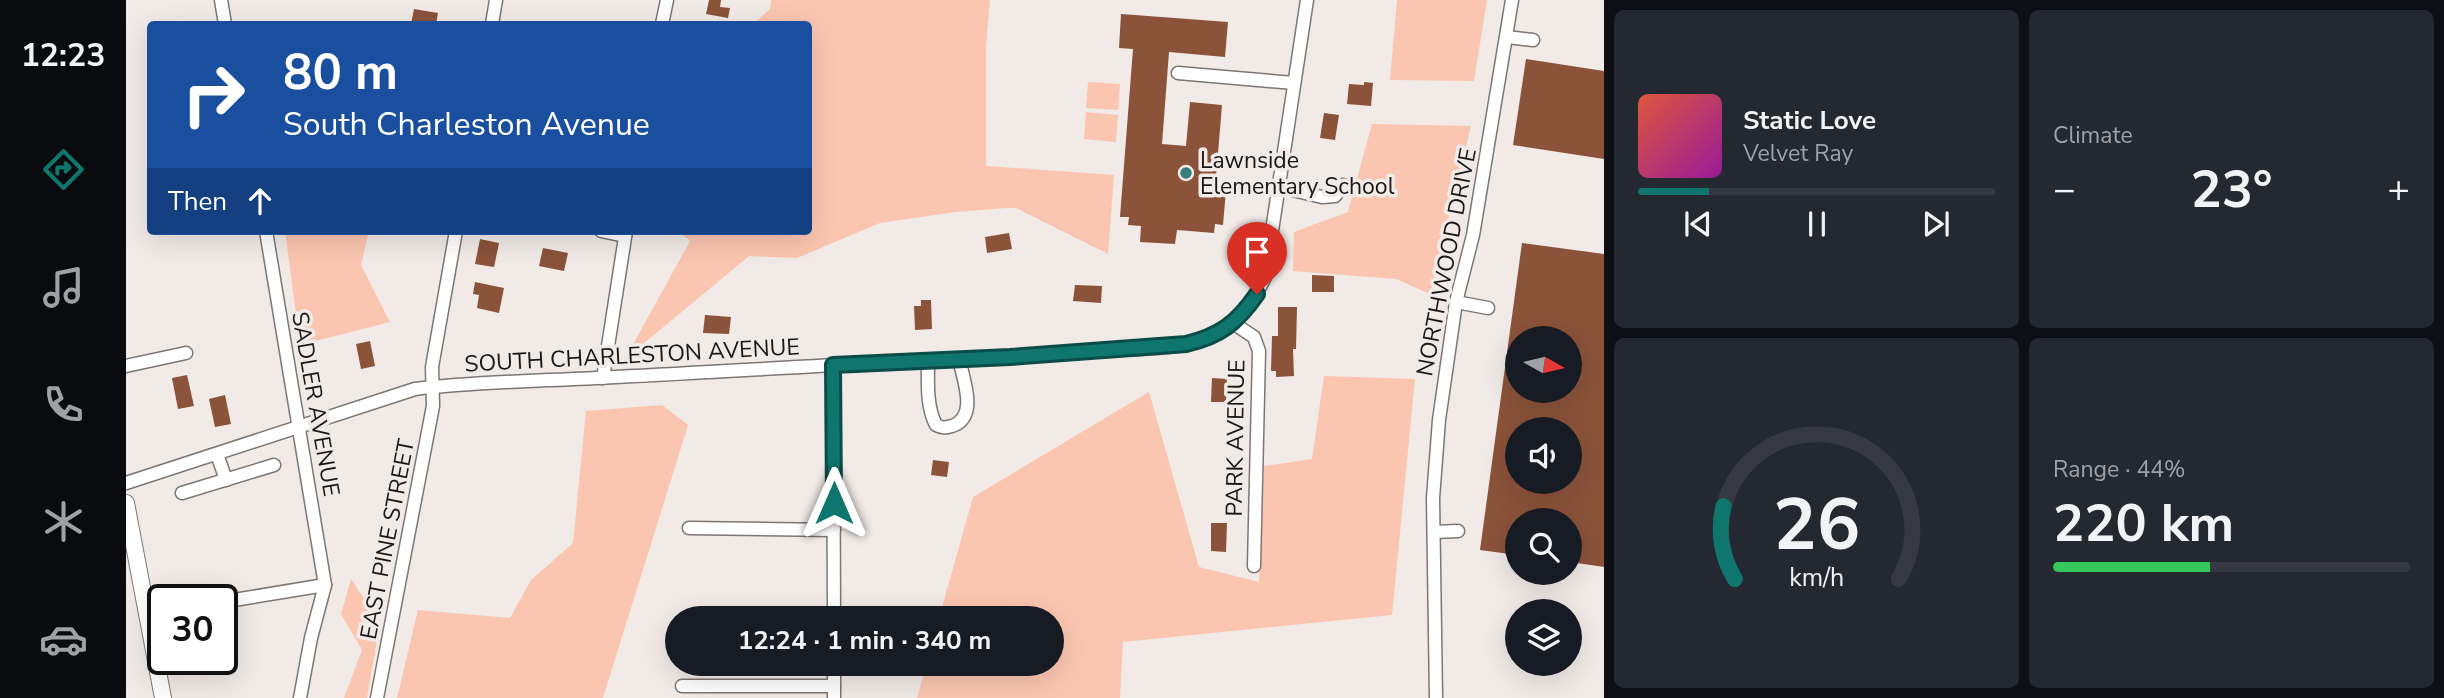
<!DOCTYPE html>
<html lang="en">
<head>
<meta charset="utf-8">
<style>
  body { margin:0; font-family:"Nunito Sans",sans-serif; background:#242831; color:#f1f3f6; height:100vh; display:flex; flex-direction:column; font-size:26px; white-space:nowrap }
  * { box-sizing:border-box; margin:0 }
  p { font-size:23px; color:#9ea1a6 }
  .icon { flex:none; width:38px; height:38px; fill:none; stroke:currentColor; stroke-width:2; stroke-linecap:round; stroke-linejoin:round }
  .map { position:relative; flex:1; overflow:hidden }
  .side { display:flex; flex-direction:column; gap:10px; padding:10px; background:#0d0f14; width:840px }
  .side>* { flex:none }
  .top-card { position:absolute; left:21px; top:21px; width:665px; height:214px; border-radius:7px; box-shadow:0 7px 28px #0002; background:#1a4fa0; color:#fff; overflow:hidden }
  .needle { width:46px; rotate:98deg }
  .controls { position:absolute; left:1379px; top:326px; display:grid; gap:14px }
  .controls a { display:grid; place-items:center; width:77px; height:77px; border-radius:50%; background:#171b24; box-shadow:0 7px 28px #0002; font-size:35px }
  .speed { position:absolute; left:21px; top:584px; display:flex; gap:14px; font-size:35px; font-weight:700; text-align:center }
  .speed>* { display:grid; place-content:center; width:91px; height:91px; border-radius:50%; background:#171b24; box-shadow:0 7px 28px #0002; line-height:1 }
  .speed .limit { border:4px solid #111; border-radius:10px; background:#fff; color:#111 }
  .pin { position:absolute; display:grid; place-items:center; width:60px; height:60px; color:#fff; margin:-72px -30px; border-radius:50% 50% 50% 0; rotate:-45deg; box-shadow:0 0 7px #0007 }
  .pin .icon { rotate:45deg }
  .me { position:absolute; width:77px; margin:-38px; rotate:0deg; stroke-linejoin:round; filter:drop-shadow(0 0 5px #0008) }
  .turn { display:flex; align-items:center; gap:24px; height:147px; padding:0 21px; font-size:32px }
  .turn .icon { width:91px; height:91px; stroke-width:2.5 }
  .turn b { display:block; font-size:49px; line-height:60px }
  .then { display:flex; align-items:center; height:66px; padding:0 21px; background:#0003; gap:14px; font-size:26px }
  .big { font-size:52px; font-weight:700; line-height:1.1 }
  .side .card { flex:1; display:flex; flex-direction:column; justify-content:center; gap:10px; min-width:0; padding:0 24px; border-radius:10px; background:#242831 }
  .side .dial { align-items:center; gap:0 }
  .dial svg { height:182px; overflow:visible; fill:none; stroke:#363941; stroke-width:7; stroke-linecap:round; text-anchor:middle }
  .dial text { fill:#f1f3f6; stroke:none }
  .song { display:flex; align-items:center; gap:21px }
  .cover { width:84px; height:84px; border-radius:10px; background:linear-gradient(135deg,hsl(10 70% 55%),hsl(300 70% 35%)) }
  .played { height:7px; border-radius:4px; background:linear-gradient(90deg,#0f766e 20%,#363941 20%) }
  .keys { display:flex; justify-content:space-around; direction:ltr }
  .heat { display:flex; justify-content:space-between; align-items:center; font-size:38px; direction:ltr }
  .charge { height:10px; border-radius:5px; background:linear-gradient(90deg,#34c759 44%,#363941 0) }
  .side .tiles { flex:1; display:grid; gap:10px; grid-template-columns:repeat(2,1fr) }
  .trip { position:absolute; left:539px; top:606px; width:399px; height:70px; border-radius:35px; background:#171b24; box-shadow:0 7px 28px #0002; font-weight:700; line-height:70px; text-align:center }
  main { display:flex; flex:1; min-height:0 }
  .dock { display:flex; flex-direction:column; width:126px; justify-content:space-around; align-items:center; background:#090b0e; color:#9ea1a6 }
  .dock .icon { width:49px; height:49px }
  .dock .active { color:#0f766e }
  .dock b { font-size:32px; color:#f1f3f6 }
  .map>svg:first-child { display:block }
  .green { fill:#fbc6af }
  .building { fill:#8b533a; fill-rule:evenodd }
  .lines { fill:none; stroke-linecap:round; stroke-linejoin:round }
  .minor-casing { stroke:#7d7673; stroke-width:15 }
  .major-casing { stroke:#7d7673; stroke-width:18 }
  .minor { stroke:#fff; stroke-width:12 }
  .major { stroke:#fff; stroke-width:16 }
  .route-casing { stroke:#0a4d48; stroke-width:18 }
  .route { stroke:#0f766e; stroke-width:12 }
  .poi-dot { fill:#357e7d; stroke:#f1eae7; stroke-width:2.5 }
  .labels { text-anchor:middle; stroke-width:7; stroke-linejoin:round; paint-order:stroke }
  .poi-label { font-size:23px; fill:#1a1716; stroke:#f1eae7; text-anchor:start }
  .street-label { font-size:23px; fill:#1a1716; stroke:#f1eae7 }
</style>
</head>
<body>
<main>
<nav class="dock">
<b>12:23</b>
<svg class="icon active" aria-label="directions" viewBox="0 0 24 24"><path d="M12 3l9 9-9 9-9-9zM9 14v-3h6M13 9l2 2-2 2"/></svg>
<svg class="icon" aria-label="music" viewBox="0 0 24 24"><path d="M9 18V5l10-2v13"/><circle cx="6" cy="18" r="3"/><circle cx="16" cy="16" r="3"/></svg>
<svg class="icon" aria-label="phone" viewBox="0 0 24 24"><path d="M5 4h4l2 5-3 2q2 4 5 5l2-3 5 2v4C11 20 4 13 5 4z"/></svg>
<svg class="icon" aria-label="climate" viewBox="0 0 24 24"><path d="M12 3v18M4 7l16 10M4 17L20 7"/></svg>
<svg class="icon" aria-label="car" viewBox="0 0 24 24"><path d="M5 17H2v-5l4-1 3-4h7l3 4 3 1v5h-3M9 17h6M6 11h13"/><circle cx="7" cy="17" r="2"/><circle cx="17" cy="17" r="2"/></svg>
</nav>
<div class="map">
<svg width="1478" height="698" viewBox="0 0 1478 698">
  <rect width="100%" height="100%" fill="#f1eae7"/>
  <g class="green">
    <polygon points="645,0 864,0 860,47 860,166 988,175 982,254 890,208 880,208 829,212 754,223 671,258 623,256 499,359 564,241 552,231 682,231 682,24 627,24 644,9"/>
    <polygon points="1271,0 1361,0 1348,81 1264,80"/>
    <polygon points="962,82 994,84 992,110 960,108"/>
    <polygon points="960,112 992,115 990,142 958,139"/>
    <polygon points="1246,124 1345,126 1304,294 1270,279 1167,271 1168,232 1222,212"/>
    <polygon points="159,231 243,231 235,265 264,322 174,345"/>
    <polygon points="1198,376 1289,379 1266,615 997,642 994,698 791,698 801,663 926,663 926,618 813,618 847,497 1023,392 1073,567 1133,582 1138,466 1186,459"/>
    <polygon points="536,405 562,425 477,698 271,698 292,610 384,618 405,580 447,543 460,411"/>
    <polygon points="225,579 254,623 241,698 218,698 236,650 215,614"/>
  </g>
  <g class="building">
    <polygon points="583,0 595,0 594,7 604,8 602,18 580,14"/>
    <polygon points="288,9 312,13 310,24 285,24"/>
    <polygon points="995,14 1102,22 1099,57 1043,52 1036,144 1060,146 1064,102 1096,105 1089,189 1100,190 1097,225 1089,224 1088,233 1051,230 1049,244 1014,242 1015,226 1002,225 1003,217 994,217 1007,49 993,48"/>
    <polygon points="1400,59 1478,71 1478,159 1387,145"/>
    <polygon points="1238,82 1247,83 1245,106 1221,104 1223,84 1238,85"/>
    <polygon points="1198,113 1213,115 1209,140 1194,138"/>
    <polygon points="883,233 886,249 861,253 859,237"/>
    <polygon points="354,239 373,243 368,267 349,264"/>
    <path d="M1396,243L1478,254V567L1444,562V520H1391V555L1354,550ZM1391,338H1444V390H1391ZM1391,429H1444V481H1391Z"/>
    <polygon points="417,248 442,253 438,271 413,266"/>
    <polygon points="1186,275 1208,276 1208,292 1186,292"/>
    <polygon points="349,282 378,288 373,313 351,308 353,295 347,294"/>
    <polygon points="949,285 976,286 975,303 947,301"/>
    <polygon points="795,300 805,300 806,329 789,330 788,306 795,306"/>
    <polygon points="1152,307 1171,307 1170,349 1167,349 1168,376 1150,377 1150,371 1145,371 1146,336 1152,336"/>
    <polygon points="579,315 605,317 603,334 577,333"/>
    <polygon points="244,341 249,366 235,369 230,344"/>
    <polygon points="61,375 68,406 52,409 46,378"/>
    <polygon points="1086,378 1101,379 1100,402 1085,402"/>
    <polygon points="99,395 105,424 89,427 83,399"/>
    <polygon points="807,460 823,462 821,477 805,475"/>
    <polygon points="1085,523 1101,523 1100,552 1085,551"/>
  </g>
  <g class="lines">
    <g class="minor-casing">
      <g id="minor">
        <polyline points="95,0 99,24"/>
        <polyline points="366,24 370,0"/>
        <polyline points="536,24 541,0"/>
        <polyline points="1381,37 1407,40"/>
        <polyline points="1052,73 1168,83"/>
        <polyline points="1154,187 1196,197 1209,196 1217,185"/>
        <polyline points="140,231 199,585 185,638 174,698"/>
        <polyline points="475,231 499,236"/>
        <polyline points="1330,302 1362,308"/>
        <polyline points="1107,323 1128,337 1133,351 1128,566"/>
        <path d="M802,361C802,381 800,406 810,425C816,428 819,428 826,426C853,417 837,379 833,359"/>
        <polyline points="707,365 708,618"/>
        <polyline points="0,366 60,353"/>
        <polyline points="477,378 500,231"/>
        <polyline points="91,454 100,480"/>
        <path d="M0,483L289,389C356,381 423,381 490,377C610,371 730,363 851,358C898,356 946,353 994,350C1021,348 1052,349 1078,340C1108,329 1126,305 1139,277L1181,0"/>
        <polyline points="56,493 148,465"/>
        <polyline points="563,528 708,530"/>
        <polyline points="1308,532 1332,531"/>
        <polyline points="96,602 199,585"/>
        <polyline points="556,686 708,686"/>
        <polyline points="251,698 307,406 306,367 330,231"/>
        <polyline points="708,698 708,663"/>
        <polyline points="1310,698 1307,498 1313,420 1330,302 1347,235 1386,0"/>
      </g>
    </g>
    <g class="major-casing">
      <polyline id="major" points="0,503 37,698"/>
    </g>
    <use href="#minor" class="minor"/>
    <use href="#major" class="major"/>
  </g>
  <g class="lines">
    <g class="route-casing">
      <path id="route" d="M708,503L707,365L884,357L1060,344C1094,336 1111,323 1131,294"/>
    </g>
    <use href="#route" class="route"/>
  </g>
  <circle class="poi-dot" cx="1060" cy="173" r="7"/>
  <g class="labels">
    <g class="poi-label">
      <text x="1074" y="168">Lawnside<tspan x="1074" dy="26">Elementary School</tspan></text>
    </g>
    <g class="street-label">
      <text transform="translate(1320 262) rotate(-79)" y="8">NORTHWOOD DRIVE</text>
      <text transform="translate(506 355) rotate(-3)" y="8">SOUTH CHARLESTON AVENUE</text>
      <text transform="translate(190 404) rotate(80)" y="8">SADLER AVENUE</text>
      <text transform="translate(1109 438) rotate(-89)" y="8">PARK AVENUE</text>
      <text transform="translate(261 539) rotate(-79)" y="8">EAST PINE STREET</text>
    </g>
  </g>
</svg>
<div class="controls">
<a><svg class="needle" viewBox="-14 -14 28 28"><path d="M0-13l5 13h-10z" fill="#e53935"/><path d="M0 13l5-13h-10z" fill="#9ea1a6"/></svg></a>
<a><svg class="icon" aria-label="sound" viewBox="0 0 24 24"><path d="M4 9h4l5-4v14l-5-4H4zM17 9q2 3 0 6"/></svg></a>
<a><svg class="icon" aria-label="search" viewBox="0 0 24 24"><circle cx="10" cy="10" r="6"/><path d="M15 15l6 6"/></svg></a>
<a><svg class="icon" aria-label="layers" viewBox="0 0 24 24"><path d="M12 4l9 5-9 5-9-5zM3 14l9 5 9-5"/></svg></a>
</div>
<div class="speed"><div class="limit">30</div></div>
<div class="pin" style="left:1131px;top:294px;background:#d93025"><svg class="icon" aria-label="arrive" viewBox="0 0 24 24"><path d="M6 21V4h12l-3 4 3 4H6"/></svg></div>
<svg class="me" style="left:708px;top:503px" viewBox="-20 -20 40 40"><path d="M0-17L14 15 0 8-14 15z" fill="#0f766e" stroke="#fff" stroke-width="4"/></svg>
<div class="trip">12:24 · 1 min · 340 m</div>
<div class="top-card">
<div class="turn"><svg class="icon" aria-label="right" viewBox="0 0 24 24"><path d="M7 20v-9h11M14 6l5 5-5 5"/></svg><div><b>80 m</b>South Charleston Avenue</div></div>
<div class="then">Then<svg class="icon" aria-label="ahead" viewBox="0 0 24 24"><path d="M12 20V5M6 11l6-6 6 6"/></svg></div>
</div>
</div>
<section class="side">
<div class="tiles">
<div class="card">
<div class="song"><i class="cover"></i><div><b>Static Love</b><p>Velvet Ray</p></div></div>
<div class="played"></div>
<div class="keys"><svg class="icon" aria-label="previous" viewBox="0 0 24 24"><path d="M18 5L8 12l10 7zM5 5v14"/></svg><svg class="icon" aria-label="pause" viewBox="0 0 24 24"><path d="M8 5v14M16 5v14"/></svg><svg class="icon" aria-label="next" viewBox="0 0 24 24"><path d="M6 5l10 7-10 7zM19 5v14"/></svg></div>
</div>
<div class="card"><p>Climate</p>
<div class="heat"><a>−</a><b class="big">23°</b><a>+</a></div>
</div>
<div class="card dial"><svg viewBox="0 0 100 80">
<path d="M14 69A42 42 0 1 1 86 69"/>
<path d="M14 69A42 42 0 0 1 9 37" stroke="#0f766e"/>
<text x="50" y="56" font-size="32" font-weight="700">26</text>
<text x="50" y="72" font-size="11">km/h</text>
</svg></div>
<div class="card"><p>Range · 44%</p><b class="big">220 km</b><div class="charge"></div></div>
</div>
</section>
</main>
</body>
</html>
